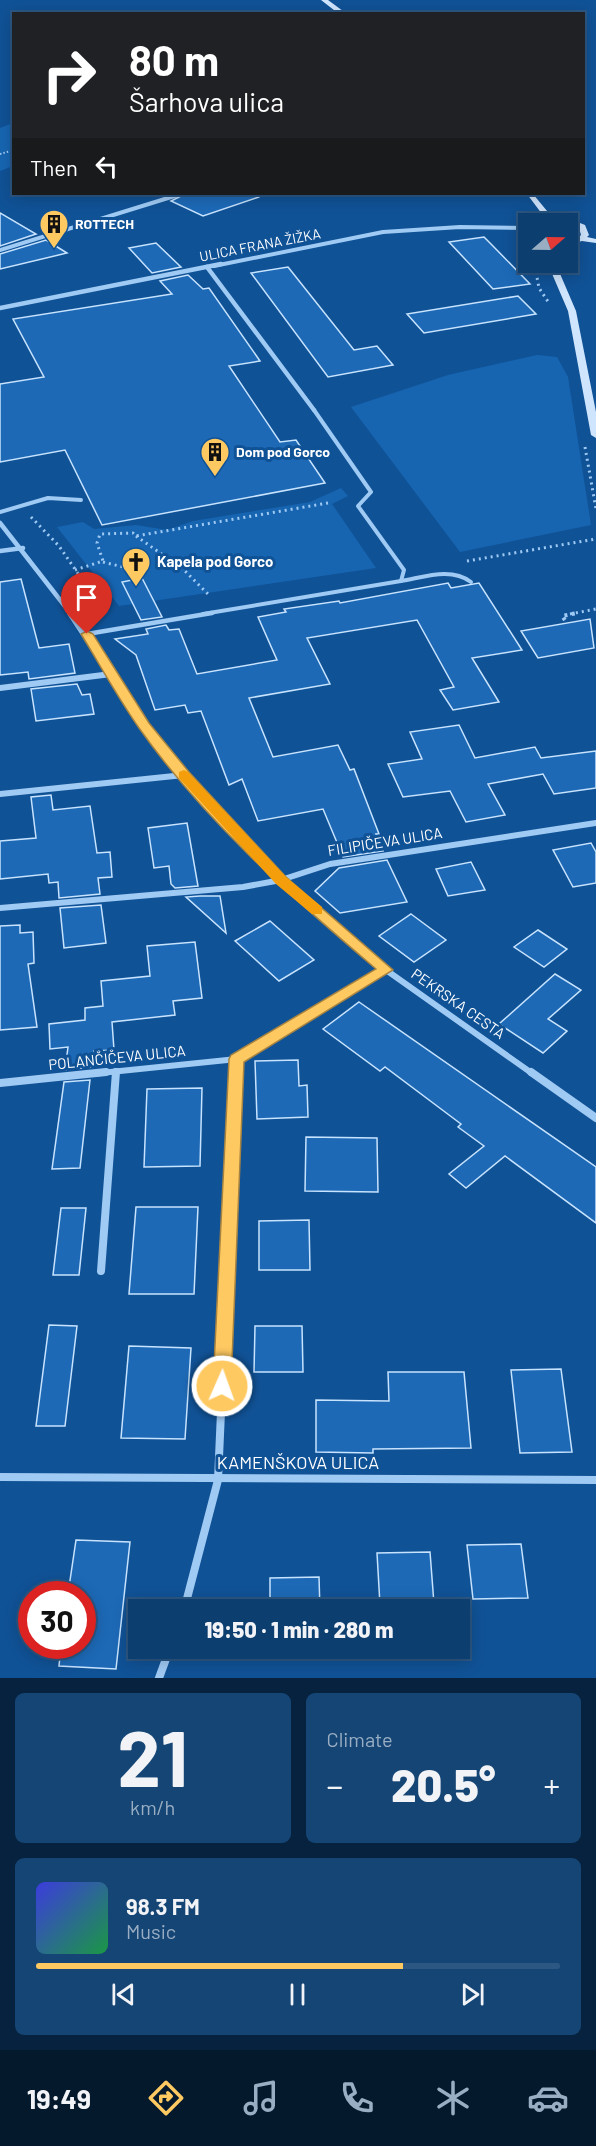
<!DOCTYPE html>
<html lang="en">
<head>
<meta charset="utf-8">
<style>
  body { margin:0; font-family:Barlow,sans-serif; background:#154575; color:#f1f3f6; height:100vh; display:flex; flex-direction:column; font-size:22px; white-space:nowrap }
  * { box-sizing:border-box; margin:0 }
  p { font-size:20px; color:#9aaec3 }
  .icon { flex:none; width:33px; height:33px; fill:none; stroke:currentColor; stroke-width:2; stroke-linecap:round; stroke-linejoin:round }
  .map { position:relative; height:1678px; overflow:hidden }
  .panel { display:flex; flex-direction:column; gap:15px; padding:15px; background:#07223e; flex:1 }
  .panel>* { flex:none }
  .banner { position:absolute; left:12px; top:12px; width:573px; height:183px; border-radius:0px; box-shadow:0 3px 15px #0003,0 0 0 2px #2c5783; background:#202124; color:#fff; overflow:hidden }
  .needle { width:39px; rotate:70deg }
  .buttons { position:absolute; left:518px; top:213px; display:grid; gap:12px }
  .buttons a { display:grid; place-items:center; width:60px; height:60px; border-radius:0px; background:#0c3e70; box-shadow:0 3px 15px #0003,0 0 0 2px #2c5783; font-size:30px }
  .speed { position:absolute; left:18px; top:1581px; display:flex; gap:12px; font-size:30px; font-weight:700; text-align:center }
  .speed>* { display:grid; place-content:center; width:78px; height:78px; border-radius:50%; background:#0c3e70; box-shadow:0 3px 15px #0003,0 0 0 2px #2c5783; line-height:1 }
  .speed .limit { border:9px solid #d22; background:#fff; color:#111 }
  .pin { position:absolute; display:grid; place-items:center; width:51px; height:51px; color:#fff; margin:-62px -26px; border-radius:50% 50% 50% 0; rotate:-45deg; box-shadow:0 0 6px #0007 }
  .pin .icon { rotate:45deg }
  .me { position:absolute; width:66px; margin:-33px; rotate:2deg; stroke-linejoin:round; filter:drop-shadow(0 0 4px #0008) }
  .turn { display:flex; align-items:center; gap:21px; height:126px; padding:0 18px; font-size:27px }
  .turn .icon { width:78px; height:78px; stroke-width:2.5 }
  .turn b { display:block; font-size:42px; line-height:51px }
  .then { display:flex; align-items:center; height:57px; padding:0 18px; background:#0003; gap:12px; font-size:22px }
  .big { font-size:45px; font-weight:800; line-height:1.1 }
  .panel .widget { flex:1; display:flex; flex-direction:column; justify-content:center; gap:9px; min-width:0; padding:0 21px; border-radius:9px; background:#154575 }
  .panel .dial { align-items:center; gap:0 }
  .dial b { font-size:78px; line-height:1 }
  .song { display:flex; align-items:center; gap:18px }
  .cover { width:72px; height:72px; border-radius:9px; background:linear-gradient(135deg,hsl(240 70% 55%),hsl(140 70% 35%)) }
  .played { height:6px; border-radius:3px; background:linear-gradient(90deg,#ffc962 70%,#2c5783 70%) }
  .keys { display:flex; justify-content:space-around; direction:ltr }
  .heat { display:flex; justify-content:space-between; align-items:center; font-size:33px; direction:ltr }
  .panel .tiles { flex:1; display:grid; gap:15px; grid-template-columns:1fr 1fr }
  .widget:last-child { grid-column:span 2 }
  .trip { position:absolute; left:128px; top:1599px; width:342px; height:60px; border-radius:0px; background:#0c3e70; box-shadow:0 3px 15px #0003,0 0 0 2px #2c5783; font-weight:800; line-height:60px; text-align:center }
  .tabs { display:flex; height:96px; justify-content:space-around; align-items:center; background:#05192d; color:#9aaec3 }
  .tabs .icon { width:42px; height:42px }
  .tabs .selected { color:#ffc962 }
  .tabs b { font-size:27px; color:#f1f3f6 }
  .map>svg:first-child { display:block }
  .green { fill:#1765b1 }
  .building { fill:#1d69b6; stroke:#c7e3fe; stroke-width:1.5 }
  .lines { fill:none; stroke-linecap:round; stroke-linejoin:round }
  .path-far2 { stroke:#9fcaf4; stroke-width:2; stroke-dasharray:1.5 2; stroke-linecap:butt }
  .path-far1 { stroke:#9fcaf4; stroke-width:3; stroke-dasharray:2 4; stroke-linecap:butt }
  .path { stroke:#9fcaf4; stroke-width:4; stroke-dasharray:3 4.5; stroke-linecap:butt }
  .lane-far1 { stroke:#9fcaf4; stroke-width:4 }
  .lane { stroke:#9fcaf4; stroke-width:4.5 }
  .street-far3 { stroke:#9fcaf4; stroke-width:4 }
  .street-far2 { stroke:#9fcaf4; stroke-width:4.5 }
  .street-far1 { stroke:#9fcaf4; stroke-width:6 }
  .street { stroke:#9fcaf4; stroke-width:8 }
  .secondary { fill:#cfe5fd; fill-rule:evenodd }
  .route { fill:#ffc962; stroke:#a68340; stroke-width:1.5 }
  .slow { fill:#f59e0b }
  .labels { text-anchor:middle; stroke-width:6; stroke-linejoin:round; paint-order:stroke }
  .far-poi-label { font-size:14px; font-weight:bold; fill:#fff; stroke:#105296; text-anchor:start }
  .far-street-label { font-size:14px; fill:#fff; stroke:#105296 }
  .poi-label { font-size:15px; font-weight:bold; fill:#fff; stroke:#105296; text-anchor:start }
  .street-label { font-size:15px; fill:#fff; stroke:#105296 }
  .near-street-label { font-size:18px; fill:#fff; stroke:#105296 }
</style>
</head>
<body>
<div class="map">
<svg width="596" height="1678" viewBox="0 0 596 1678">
  <rect width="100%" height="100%" fill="#105296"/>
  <g class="green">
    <polygon points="13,123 13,166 0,171 0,128"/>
    <polygon points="537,355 557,357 568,377 591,525 460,552 351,407 448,375"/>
    <polygon points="341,488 348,496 332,504 376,568 119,606 57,527 83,522 94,529 136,525 167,530 193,521 310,502"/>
  </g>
  <g class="building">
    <polygon points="185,194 259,194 259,197 203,216 171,201"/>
    <polygon points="0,213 36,234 0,246"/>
    <polygon points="484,237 491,244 530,284 493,289 449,242"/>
    <polygon points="46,240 67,253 0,269 0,254"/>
    <polygon points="156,243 181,267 152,273 129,248"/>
    <polygon points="288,267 354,350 377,346 393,365 328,377 251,273"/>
    <polygon points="188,275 203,289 209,288 260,361 229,366 280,442 296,440 325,483 102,525 65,450 0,462 0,384 44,377 13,319 172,294 160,281"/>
    <polygon points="518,296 536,314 424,333 407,314"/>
    <polygon points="142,578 162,617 141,620 122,582"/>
    <polygon points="21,579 39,648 69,644 75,673 29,679 28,672 0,675 0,582"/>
    <polygon points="448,583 451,588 479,583 522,650 472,658 499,702 453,710 440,690 454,687 417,620 307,638 330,684 249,698 273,757 338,745 350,770 354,769 379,834 376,834 383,851 343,857 323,809 258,821 242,779 229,785 201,711 188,713 185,705 155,710 136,655 115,639 148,634 146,629 166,625 169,630 179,629 197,674 277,660 258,617 286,612 284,609 339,601 340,603"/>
    <polygon points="590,619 594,648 538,658 521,631"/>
    <polygon points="77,684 82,695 90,694 94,714 36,721 31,689"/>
    <polygon points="459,725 475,758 535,747 541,758 596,751 596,788 554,794 543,774 488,784 505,815 466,822 450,791 403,797 388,764 422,759 410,732"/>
    <polygon points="51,795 53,810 90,806 97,853 110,852 112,877 98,878 100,894 59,898 58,882 49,883 48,874 0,879 0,841 36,838 31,797"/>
    <polygon points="187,823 198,886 175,888 171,884 169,866 154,868 148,828"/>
    <polygon points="591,843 596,852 596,883 573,887 553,850"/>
    <polygon points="387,860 407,902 340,913 315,891 339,868"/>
    <polygon points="471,862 485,890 448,896 436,869"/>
    <polygon points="200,896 220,896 226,933 186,897"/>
    <polygon points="101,905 106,943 64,948 60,908"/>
    <polygon points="411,914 446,940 414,962 379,936"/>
    <polygon points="270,921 314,960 279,981 235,941"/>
    <polygon points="20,925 20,933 33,932 34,963 28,964 37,1027 0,1030 0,926"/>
    <polygon points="538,930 567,949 544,967 514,947"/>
    <polygon points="195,942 202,998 173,1001 175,1015 112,1022 114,1050 94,1051 92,1067 65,1070 68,1047 50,1049 49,1024 85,1020 85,1008 103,1006 101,981 150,976 147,946"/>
    <polygon points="555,974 581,990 548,1019 567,1031 543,1053 499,1024"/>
    <polygon points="359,1002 596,1167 596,1223 505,1156 466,1188 449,1174 484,1146 458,1127 461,1124 385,1067 380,1071 323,1029"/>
    <polygon points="298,1060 299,1086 307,1085 308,1117 257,1119 255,1061"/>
    <polygon points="90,1080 80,1168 52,1169 64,1082"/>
    <polygon points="202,1088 200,1166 144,1167 147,1089"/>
    <polygon points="306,1137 377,1138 378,1192 305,1191"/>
    <polygon points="136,1207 198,1207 194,1294 129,1294"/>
    <polygon points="61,1208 86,1208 79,1275 53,1275"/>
    <polygon points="309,1220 310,1270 259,1270 259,1221"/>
    <polygon points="49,1325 77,1326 65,1426 36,1426"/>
    <polygon points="255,1326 302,1326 303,1372 254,1372"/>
    <polygon points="129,1346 191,1348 185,1439 121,1438"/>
    <polygon points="561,1369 572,1452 520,1453 511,1370"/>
    <polygon points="388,1372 464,1372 471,1448 373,1449 373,1453 316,1452 316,1400 389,1401"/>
    <polygon points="76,1540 130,1542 116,1669 59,1666 61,1646 82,1646 82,1594 68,1594"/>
    <polygon points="521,1544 528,1598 473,1599 467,1545"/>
    <polygon points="430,1552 434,1604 380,1605 377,1553"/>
    <polygon points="319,1577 320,1610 270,1610 270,1578"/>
  </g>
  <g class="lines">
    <polyline class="path-far2" points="0,154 14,150"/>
    <g class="path-far1">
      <polyline points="536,272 539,288 549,303"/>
      <polyline points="585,447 596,509"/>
      <polyline points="31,517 59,546 104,611"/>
      <polyline points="136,536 180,567 221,566 257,560"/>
      <polyline points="467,561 596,539"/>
      <polyline points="103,562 123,567 135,576"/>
      <polyline points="181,567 208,594"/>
      <polyline points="75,570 103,561 97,543 100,534 133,533 136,536 328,503"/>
      <polyline points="570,614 596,609"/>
    </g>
    <polyline class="path" points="565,620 562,616 577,613"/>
    <g class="lane-far1">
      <polyline points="0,512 48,498 81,500"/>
      <path d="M401,581C425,577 451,567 471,582"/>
      <polyline points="203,614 401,581 404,570 358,506 371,492 314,410"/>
    </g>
    <polyline class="lane" points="87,634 212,613"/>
    <g class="street-far3">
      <polyline points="0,250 181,194"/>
      <polyline points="214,266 383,232 460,227 528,228"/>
    </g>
    <g class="street-far2">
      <polyline points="207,267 314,410"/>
      <polyline points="0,308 221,264"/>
      <polyline points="0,523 71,614"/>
      <polyline points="0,551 23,548"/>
    </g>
    <g class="street-far1">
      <polyline points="70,613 144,725 184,775 281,880 386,970 533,1074"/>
      <polyline points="0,688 111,674"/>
      <polyline points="0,794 184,775"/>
      <polyline points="0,908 243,887 281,880 330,864 596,823"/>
      <polyline points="91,1074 237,1059 386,970"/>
      <polyline points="116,1074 116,1071"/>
      <polyline points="236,1074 237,1059"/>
    </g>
    <g class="street">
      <polyline points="531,1072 596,1118"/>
      <polyline points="0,1083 106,1072"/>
      <polyline points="101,1271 116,1072"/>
      <polyline points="0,1477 596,1480"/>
      <polyline points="184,1610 218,1480 236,1072"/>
      <polyline points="159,1678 170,1648"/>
    </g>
    <g class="secondary">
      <polygon points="321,0 328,0 347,14 339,14"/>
      <path d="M527,194H533L552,217L570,219L585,225L589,235L587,237L596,239V243L582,241L567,245V241L579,237L581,235L579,228C562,220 547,224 530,224L545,218Z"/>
      <polygon points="547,262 555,262 576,311 596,412 596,438 591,435 568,311"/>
    </g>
  </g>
  <path class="route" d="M87,631L93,634L149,723L189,772L286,877L393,970L244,1062L231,1386L229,1392L222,1394L216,1392L213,1386L229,1059L231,1055L376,969C290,896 204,820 139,728C118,698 100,665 81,634Z"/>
  <polygon class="slow" points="184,770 188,772 286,877 322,907 322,914 312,914 276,884 179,778 179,772"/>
  <defs>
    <g id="building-pin" transform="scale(1.5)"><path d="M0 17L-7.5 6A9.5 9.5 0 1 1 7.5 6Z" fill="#ffc962" stroke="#105296"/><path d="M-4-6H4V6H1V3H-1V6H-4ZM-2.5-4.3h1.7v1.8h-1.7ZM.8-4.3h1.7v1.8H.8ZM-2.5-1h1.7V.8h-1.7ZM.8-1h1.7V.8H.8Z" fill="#111"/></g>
    <g id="church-pin" transform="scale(1.5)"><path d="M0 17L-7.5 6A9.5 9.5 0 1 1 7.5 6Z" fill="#ffc962" stroke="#105296"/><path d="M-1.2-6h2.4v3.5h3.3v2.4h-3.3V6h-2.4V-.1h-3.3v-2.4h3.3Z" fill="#111"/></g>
  </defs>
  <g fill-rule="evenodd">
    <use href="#building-pin" x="54" y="224"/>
    <use href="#building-pin" x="215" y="452"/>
    <use href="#church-pin" x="136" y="562"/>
  </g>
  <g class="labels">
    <g class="far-poi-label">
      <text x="75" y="229">ROTTECH</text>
      <text x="236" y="457">Dom pod Gorco</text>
    </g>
    <g class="far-street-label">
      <text transform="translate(260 245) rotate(-11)" y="5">ULICA FRANA ŽIŽKA</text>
    </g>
    <g class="poi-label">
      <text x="157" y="567">Kapela pod Gorco</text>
    </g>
    <g class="street-label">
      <text transform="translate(385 842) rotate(-9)" y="5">FILIPIČEVA ULICA</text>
      <text transform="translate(458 1004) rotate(35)" y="5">PEKRSKA CESTA</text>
      <text transform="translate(117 1058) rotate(-6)" y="5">POLANČIČEVA ULICA</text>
    </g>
    <g class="near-street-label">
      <text x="298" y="1469">KAMENŠKOVA ULICA</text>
    </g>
  </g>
</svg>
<div class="buttons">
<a><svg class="needle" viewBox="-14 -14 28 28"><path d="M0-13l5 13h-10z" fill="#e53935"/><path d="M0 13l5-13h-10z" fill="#9aaec3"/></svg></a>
</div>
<div class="speed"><div class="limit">30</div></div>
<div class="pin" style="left:87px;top:634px;background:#d93025"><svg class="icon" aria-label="arrive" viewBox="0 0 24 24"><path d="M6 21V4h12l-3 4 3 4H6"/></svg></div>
<svg class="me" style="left:222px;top:1386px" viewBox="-20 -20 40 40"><circle r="17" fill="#ffc962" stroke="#fff" stroke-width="3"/><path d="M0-11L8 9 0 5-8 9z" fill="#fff"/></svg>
<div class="trip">19:50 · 1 min · 280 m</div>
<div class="banner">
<div class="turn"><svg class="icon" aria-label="right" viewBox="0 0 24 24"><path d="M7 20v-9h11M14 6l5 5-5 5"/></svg><div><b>80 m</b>Šarhova ulica</div></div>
<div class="then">Then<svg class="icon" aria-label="left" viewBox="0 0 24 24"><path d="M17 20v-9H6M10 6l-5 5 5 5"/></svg></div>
</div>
</div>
<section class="panel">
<div class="tiles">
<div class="widget dial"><b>21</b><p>km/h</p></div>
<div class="widget"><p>Climate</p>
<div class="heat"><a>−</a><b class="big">20.5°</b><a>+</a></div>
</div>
<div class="widget">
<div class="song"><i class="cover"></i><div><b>98.3 FM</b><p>Music</p></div></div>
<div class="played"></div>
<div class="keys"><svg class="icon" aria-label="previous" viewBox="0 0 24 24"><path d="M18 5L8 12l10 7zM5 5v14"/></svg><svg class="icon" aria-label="pause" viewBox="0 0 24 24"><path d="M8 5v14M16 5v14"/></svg><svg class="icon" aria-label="next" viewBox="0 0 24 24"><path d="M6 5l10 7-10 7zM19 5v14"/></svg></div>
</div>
</div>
</section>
<nav class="tabs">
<b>19:49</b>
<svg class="icon selected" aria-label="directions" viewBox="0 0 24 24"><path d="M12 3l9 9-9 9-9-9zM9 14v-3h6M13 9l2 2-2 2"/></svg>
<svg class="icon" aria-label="music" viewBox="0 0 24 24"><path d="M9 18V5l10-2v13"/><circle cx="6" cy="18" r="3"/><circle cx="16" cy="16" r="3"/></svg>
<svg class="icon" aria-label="phone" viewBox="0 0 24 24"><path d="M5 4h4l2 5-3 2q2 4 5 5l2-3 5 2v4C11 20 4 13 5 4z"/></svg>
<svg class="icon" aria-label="climate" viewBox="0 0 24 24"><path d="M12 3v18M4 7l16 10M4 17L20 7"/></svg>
<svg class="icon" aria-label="car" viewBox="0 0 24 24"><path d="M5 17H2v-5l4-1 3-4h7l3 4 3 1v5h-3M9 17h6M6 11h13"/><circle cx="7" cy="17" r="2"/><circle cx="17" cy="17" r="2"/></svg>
</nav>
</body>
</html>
